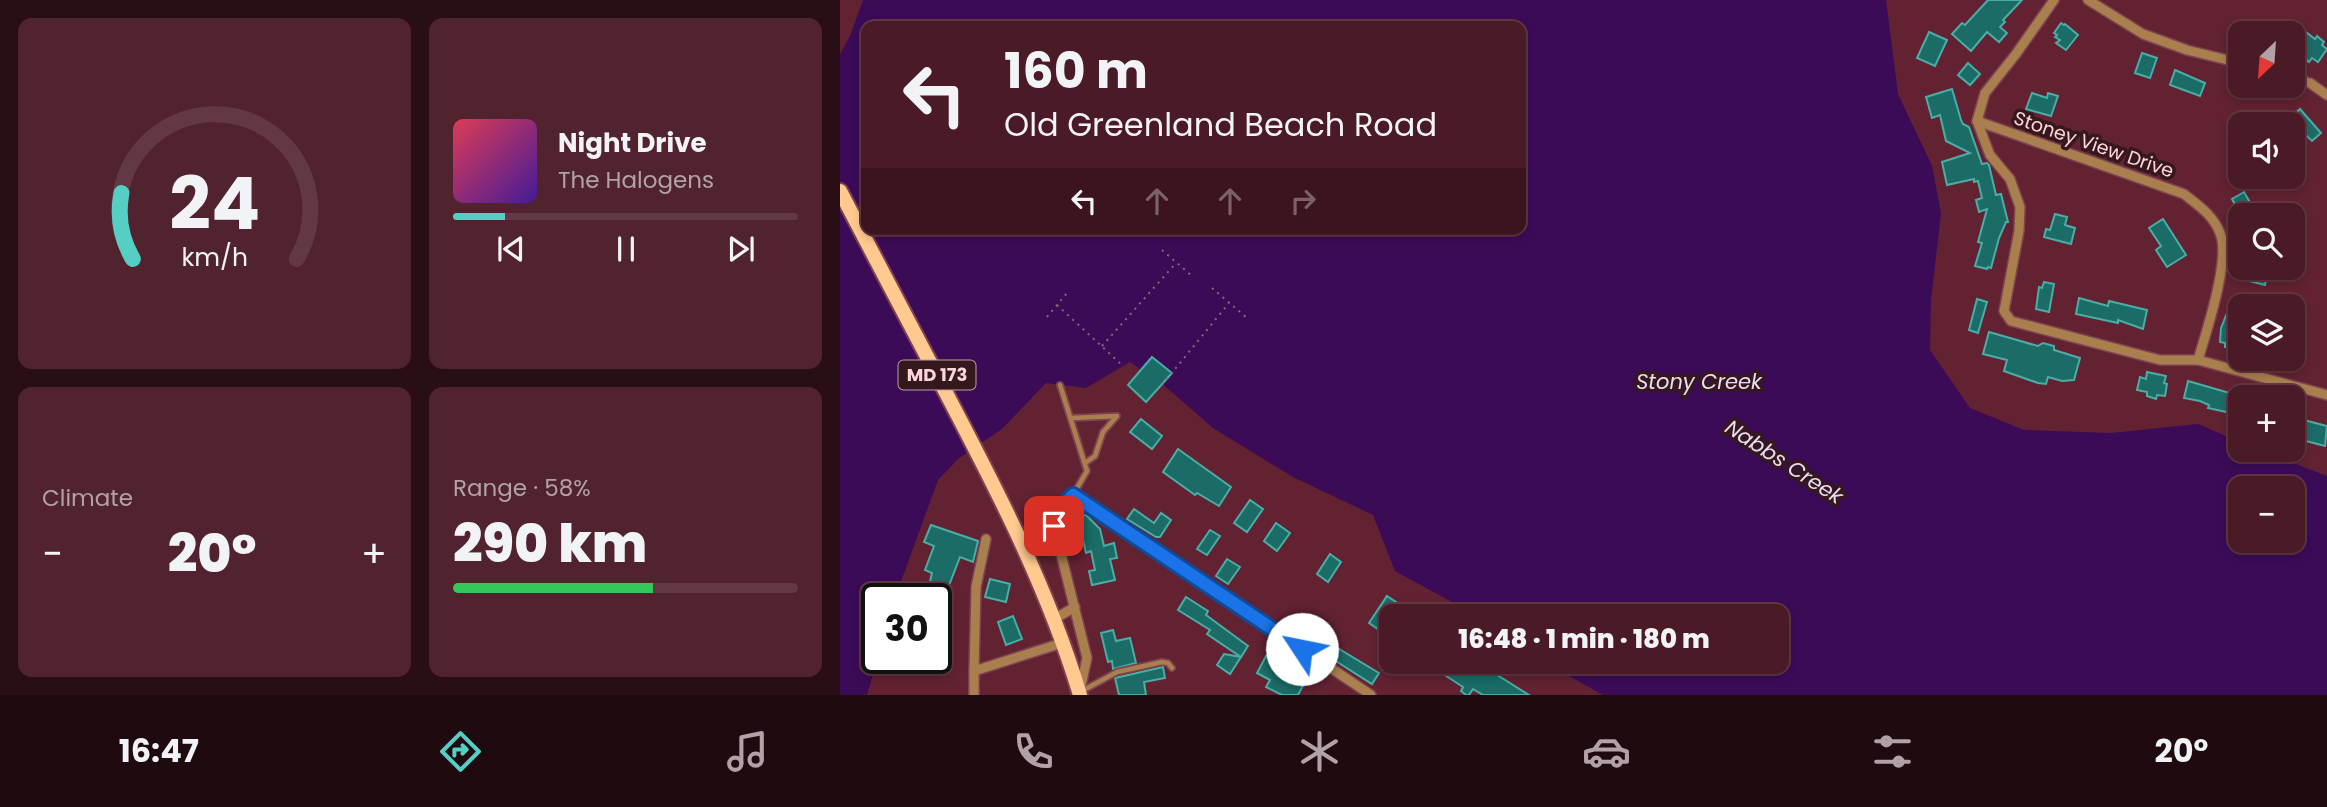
<!DOCTYPE html>
<html lang="en">
<head>
<meta charset="utf-8">
<style>
  body { margin:0; font-family:Poppins,sans-serif; background:#51232e; color:#f1f3f6; height:100vh; display:flex; flex-direction:column; font-size:26px; white-space:nowrap }
  * { box-sizing:border-box; margin:0 }
  p { font-size:23px; color:#b2a1a7 }
  .icon { flex:none; width:38px; height:38px; fill:none; stroke:currentColor; stroke-width:2; stroke-linecap:round; stroke-linejoin:round }
  .map { position:relative; flex:1; overflow:hidden }
  .sheet { display:flex; flex-direction:column; gap:18px; padding:18px; background:#290e15; width:840px }
  .sheet>* { flex:none }
  .guide { position:absolute; left:21px; top:21px; width:665px; height:214px; border-radius:14px; box-shadow:0 4px 10px #0003,0 0 0 2px #613843; background:#4a1a26; color:#f1f3f6; overflow:hidden }
  .needle { width:46px; rotate:205deg }
  .controls { position:absolute; left:1388px; top:21px; display:grid; gap:14px }
  .controls a { display:grid; place-items:center; width:77px; height:77px; border-radius:14px; background:#4a1a26; box-shadow:0 4px 10px #0003,0 0 0 2px #613843; font-size:35px }
  .speed { position:absolute; left:21px; top:583px; display:flex; gap:14px; font-size:35px; font-weight:700; text-align:center }
  .speed>* { display:grid; place-content:center; width:91px; height:91px; border-radius:50%; background:#4a1a26; box-shadow:0 4px 10px #0003,0 0 0 2px #613843; line-height:1 }
  .speed .limit { border:4px solid #111; border-radius:10px; background:#fff; color:#111 }
  .pin { position:absolute; display:grid; place-items:center; width:60px; height:60px; color:#fff; margin:-30px; border-radius:14px; box-shadow:0 4px 10px #0006 }
  .me { position:absolute; width:77px; margin:-38px; rotate:304deg; stroke-linejoin:round; filter:drop-shadow(0 0 5px #0008) }
  .turn { display:flex; align-items:center; gap:24px; height:147px; padding:0 28px; font-size:32px }
  .turn .icon { width:91px; height:91px; stroke-width:2.5 }
  .turn b { display:block; font-size:49px; line-height:60px }
  .lanes { display:flex; align-items:center; height:66px; padding:0 28px; background:#0003; justify-content:center; gap:35px; direction:ltr }
  .lanes .off { opacity:.35 }
  .big { font-size:52px; font-weight:800; line-height:1.1 }
  .sheet .widget { flex:1; display:flex; flex-direction:column; justify-content:center; gap:10px; min-width:0; padding:0 24px; border-radius:14px; background:#51232e }
  .sheet .dial { align-items:center; gap:0 }
  .dial svg { height:182px; overflow:visible; fill:none; stroke:#613843; stroke-width:7; stroke-linecap:round; text-anchor:middle }
  .dial text { fill:#f1f3f6; stroke:none }
  .song { display:flex; align-items:center; gap:21px }
  .cover { width:84px; height:84px; border-radius:10px; background:linear-gradient(135deg,hsl(350 70% 55%),hsl(260 70% 35%)) }
  .played { height:7px; border-radius:4px; background:linear-gradient(90deg,#55cec4 15%,#613843 15%) }
  .keys { display:flex; justify-content:space-around; direction:ltr }
  .heat { display:flex; justify-content:space-between; align-items:center; font-size:38px; direction:ltr }
  .charge { height:10px; border-radius:5px; background:linear-gradient(90deg,#34c759 58%,#613843 0) }
  .sheet .tiles { flex:1; display:grid; gap:18px; grid-template-columns:repeat(2,1fr) }
  .trip { position:absolute; left:539px; top:604px; width:410px; height:70px; border-radius:14px; background:#4a1a26; box-shadow:0 4px 10px #0003,0 0 0 2px #613843; font-weight:800; line-height:70px; text-align:center }
  .tabs { display:flex; height:112px; justify-content:space-around; align-items:center; background:#1e0a0f; color:#b2a1a7 }
  .tabs .icon { width:49px; height:49px }
  .tabs .current { color:#55cec4 }
  .tabs b { font-size:32px; color:#f1f3f6 }
  main { display:flex; flex:1; min-height:0 }
  .map>svg:first-child { display:block }
  .water { fill:#3b0b58; fill-rule:evenodd }
  .building { fill:#1b6c66; stroke:#49aea6; stroke-width:2 }
  .lines { fill:none; stroke-linecap:round; stroke-linejoin:round }
  .service-casing { stroke:#7e4250; stroke-width:8 }
  .minor-casing { stroke:#7e4250; stroke-width:12 }
  .primary-casing { stroke:#7e4250; stroke-width:18 }
  .path { stroke:#99616e; stroke-width:2; stroke-dasharray:2 5; stroke-linecap:butt }
  .service { stroke:#aa7f4e; stroke-width:4.5 }
  .minor { stroke:#aa7f4e; stroke-width:9 }
  .primary { stroke:#ffc98f; stroke-width:14 }
  .route-casing { stroke:#114b97; stroke-width:18 }
  .route { stroke:#1a73e8; stroke-width:12 }
  .labels { text-anchor:middle; stroke-width:7; stroke-linejoin:round; paint-order:stroke }
  .shield { fill:#35181e; stroke:#c29ca2; stroke-width:2 }
  .shield-label { font-size:18px; font-weight:bold; fill:#ffd5db }
  .street-label { font-size:19px; fill:#ffd5db; stroke:#35181e }
  .water-label { font-size:21px; font-style:italic; fill:#e7ddf2; stroke:#35181e }
</style>
</head>
<body>
<main>
<section class="sheet">
<div class="tiles">
<div class="widget dial"><svg viewBox="0 0 100 80">
<path d="M14 69A42 42 0 1 1 86 69"/>
<path d="M14 69A42 42 0 0 1 9 40" stroke="#55cec4"/>
<text x="50" y="56" font-size="32" font-weight="700">24</text>
<text x="50" y="72" font-size="11">km/h</text>
</svg></div>
<div class="widget">
<div class="song"><i class="cover"></i><div><b>Night Drive</b><p>The Halogens</p></div></div>
<div class="played"></div>
<div class="keys"><svg class="icon" aria-label="previous" viewBox="0 0 24 24"><path d="M18 5L8 12l10 7zM5 5v14"/></svg><svg class="icon" aria-label="pause" viewBox="0 0 24 24"><path d="M8 5v14M16 5v14"/></svg><svg class="icon" aria-label="next" viewBox="0 0 24 24"><path d="M6 5l10 7-10 7zM19 5v14"/></svg></div>
</div>
<div class="widget"><p>Climate</p>
<div class="heat"><a>−</a><b class="big">20°</b><a>+</a></div>
</div>
<div class="widget"><p>Range · 58%</p><b class="big">290 km</b><div class="charge"></div></div>
</div>
</section>
<div class="map">
<svg width="1487" height="695" viewBox="0 0 1487 695">
  <rect width="100%" height="100%" fill="#622232"/>
  <path class="water" d="M23,0H1046L1058,94L1092,166L1101,213L1091,300L1090,350L1130,408L1184,430L1271,433L1358,424L1400,442V450H1419L1487,476V695H763L704,662H936V616H632L612,602L555,571L533,515L453,477L373,428L327,388L290,362L246,388L206,383L162,429L118,459L98,480L55,598H37L38,658L27,695H0V54L10,36ZM26,26H681V229H26ZM1400,488H1452V541H1400Z"/>
  <g class="building">
    <polygon points="1148,0 1182,0 1163,20 1165,22 1160,27 1167,33 1159,42 1147,32 1131,51 1112,34 1122,23 1125,25"/>
    <polygon points="1221,23 1224,25 1225,24 1238,35 1226,50 1216,43 1220,40 1215,37 1217,35 1214,33"/>
    <polygon points="1462,29 1475,39 1477,36 1484,42 1482,45 1487,49 1478,62 1472,58 1469,62 1460,55 1463,51 1452,44"/>
    <polygon points="1089,32 1107,40 1095,66 1077,58"/>
    <polygon points="1302,53 1317,58 1310,78 1295,73"/>
    <polygon points="1128,63 1140,74 1130,85 1118,75"/>
    <polygon points="1335,70 1365,83 1360,96 1330,85"/>
    <polygon points="1112,89 1121,120 1123,124 1129,127 1142,164 1147,163 1149,165 1156,195 1161,194 1168,222 1166,222 1159,238 1151,268 1148,267 1147,269 1135,266 1142,243 1138,242 1147,209 1139,212 1136,200 1142,198 1138,181 1134,182 1134,179 1107,185 1102,162 1130,153 1106,141 1100,115 1092,118 1086,97"/>
    <polygon points="1192,93 1207,98 1208,93 1218,96 1211,116 1186,109"/>
    <polygon points="1460,109 1481,133 1472,141 1449,119"/>
    <polygon points="1404,192 1417,215 1401,215 1392,199"/>
    <polygon points="1215,214 1227,217 1225,225 1235,228 1231,244 1204,237 1206,229 1210,230"/>
    <polygon points="1323,219 1346,255 1327,267 1316,250 1321,246 1309,228"/>
    <polygon points="1412,268 1428,268 1425,285 1409,281"/>
    <polygon points="1204,282 1214,284 1209,312 1196,309 1199,287 1202,288"/>
    <polygon points="1239,298 1268,306 1269,301 1307,310 1303,329 1278,320 1278,323 1236,314"/>
    <polygon points="1137,299 1147,302 1138,333 1129,330"/>
    <polygon points="1387,313 1397,314 1396,322 1400,322 1400,350 1385,347 1385,343 1380,342 1381,328"/>
    <polygon points="1149,332 1198,346 1203,343 1214,346 1214,350 1240,358 1234,380 1222,381 1208,377 1206,384 1198,383 1164,371 1167,360 1143,354"/>
    <polygon points="312,357 332,373 306,402 288,385"/>
    <polygon points="1307,372 1326,376 1324,383 1327,384 1325,396 1317,395 1316,399 1307,396 1307,392 1297,390 1300,377 1306,379"/>
    <polygon points="1348,381 1400,396 1400,415 1368,408 1369,405 1360,401 1344,398"/>
    <polygon points="1452,408 1462,410 1460,419 1487,426 1485,446 1462,440 1465,431 1457,429 1456,436 1452,436"/>
    <polygon points="301,419 322,436 312,449 290,432"/>
    <polygon points="338,449 391,487 379,506 357,493 355,495 323,472"/>
    <polygon points="410,500 423,509 407,532 394,523"/>
    <polygon points="294,509 314,523 321,513 331,520 320,537 316,537 287,519"/>
    <polygon points="246,515 260,529 264,546 274,543 277,558 270,559 275,580 252,585 249,571 255,570 251,551 246,553 238,517"/>
    <polygon points="436,523 450,533 437,551 424,541"/>
    <polygon points="91,525 138,541 133,562 120,557 108,588 104,610 106,610 105,622 101,622 100,626 96,625 96,598 86,598 92,573 85,570 94,546 84,542"/>
    <polygon points="370,530 380,536 367,555 357,549"/>
    <polygon points="490,554 501,562 488,582 477,574"/>
    <polygon points="387,559 400,567 388,584 376,576"/>
    <polygon points="150,579 170,584 166,602 145,597"/>
    <polygon points="547,596 556,602 553,606 570,616 551,616 551,638 529,623"/>
    <polygon points="346,597 368,611 366,615 408,646 401,657 367,634 370,630 338,610"/>
    <polygon points="173,616 182,639 166,645 158,622"/>
    <polygon points="273,630 276,641 290,638 296,663 273,669 272,661 268,662 261,633"/>
    <polygon points="96,637 113,640 110,661 96,659"/>
    <polygon points="486,641 539,673 532,684 480,651"/>
    <polygon points="384,654 401,657 390,674 377,665"/>
    <polygon points="426,656 436,661 434,664 457,676 458,673 467,678 458,695 442,695 426,687 430,680 417,673"/>
    <polygon points="585,662 650,662 646,668 689,695 643,695 633,689 629,695 626,695 621,691 623,687"/>
    <polygon points="323,667 325,678 304,682 306,695 279,695 275,678"/>
  </g>
  <g class="lines">
    <g class="service-casing">
      <g id="service">
        <polyline points="220,385 247,471 233,495"/>
        <polyline points="231,418 277,416 263,432 255,456 245,463"/>
        <polyline points="240,692 277,672 322,662 328,663 332,668"/>
      </g>
    </g>
    <g class="minor-casing">
      <g id="minor">
        <polyline points="1214,0 1176,54 1145,93 1137,121 1150,155 1170,179 1180,207 1179,231 1164,311 1171,321 1320,360 1358,360 1487,395"/>
        <polyline points="1248,0 1303,34 1347,50 1400,63"/>
        <polyline points="1452,78 1470,83 1487,95"/>
        <path d="M1137,121L1344,194C1359,206 1373,215 1380,233C1391,258 1366,333 1358,360"/>
        <polyline points="214,619 235,607"/>
        <polyline points="134,671 136,587 146,539"/>
        <polyline points="240,690 247,658 214,526 219,510 233,495 531,695"/>
        <polyline points="134,695 134,671 222,643"/>
      </g>
    </g>
    <g class="primary-casing">
      <path id="primary" d="M0,191C34,257 69,323 104,389C156,488 208,588 240,695"/>
    </g>
    <g class="path">
      <polyline points="322,250 352,276"/>
      <polyline points="372,288 407,318"/>
      <polyline points="217,305 283,366"/>
      <polyline points="207,317 227,293"/>
      <polyline points="262,346 336,263"/>
      <polyline points="322,385 389,303"/>
    </g>
    <use href="#service" class="service"/>
    <use href="#minor" class="minor"/>
    <use href="#primary" class="primary"/>
  </g>
  <g class="lines">
    <g class="route-casing">
      <polyline id="route" points="214,526 219,510 233,495 462,649"/>
    </g>
    <use href="#route" class="route"/>
  </g>
  <g class="labels">
    <rect class="shield" x="58.5" y="360.5" width="77" height="29" rx="5"/>
    <g class="shield-label">
      <text x="97" y="381">MD 173</text>
    </g>
    <g class="street-label">
      <text transform="translate(1254 144) rotate(19)" y="7">Stoney View Drive</text>
    </g>
    <g class="water-label">
      <text x="859" y="389">Stony Creek</text>
      <text transform="translate(944 462) rotate(33)" y="7">Nabbs Creek</text>
    </g>
  </g>
</svg>
<div class="controls">
<a><svg class="needle" viewBox="-14 -14 28 28"><path d="M0-13l5 13h-10z" fill="#e53935"/><path d="M0 13l5-13h-10z" fill="#b2a1a7"/></svg></a>
<a><svg class="icon" aria-label="sound" viewBox="0 0 24 24"><path d="M4 9h4l5-4v14l-5-4H4zM17 9q2 3 0 6"/></svg></a>
<a><svg class="icon" aria-label="search" viewBox="0 0 24 24"><circle cx="10" cy="10" r="6"/><path d="M15 15l6 6"/></svg></a>
<a><svg class="icon" aria-label="layers" viewBox="0 0 24 24"><path d="M12 4l9 5-9 5-9-5zM3 14l9 5 9-5"/></svg></a>
<a>+</a>
<a>−</a>
</div>
<div class="speed"><div class="limit">30</div></div>
<div class="pin" style="left:214px;top:526px;background:#d93025"><svg class="icon" aria-label="arrive" viewBox="0 0 24 24"><path d="M6 21V4h12l-3 4 3 4H6"/></svg></div>
<svg class="me" style="left:462px;top:649px" viewBox="-20 -20 40 40"><circle r="19" fill="#fff"/><path d="M0-13L10 11 0 6-10 11z" fill="#1a73e8"/></svg>
<div class="trip">16:48 · 1 min · 180 m</div>
<div class="guide">
<div class="turn"><svg class="icon" aria-label="left" viewBox="0 0 24 24"><path d="M17 20v-9H6M10 6l-5 5 5 5"/></svg><div><b>160 m</b>Old Greenland Beach Road</div></div>
<div class="lanes"><svg class="icon" aria-label="left" viewBox="0 0 24 24"><path d="M17 20v-9H6M10 6l-5 5 5 5"/></svg><svg class="icon off" aria-label="ahead" viewBox="0 0 24 24"><path d="M12 20V5M6 11l6-6 6 6"/></svg><svg class="icon off" aria-label="ahead" viewBox="0 0 24 24"><path d="M12 20V5M6 11l6-6 6 6"/></svg><svg class="icon off" aria-label="right" viewBox="0 0 24 24"><path d="M7 20v-9h11M14 6l5 5-5 5"/></svg></div>
</div>
</div>
</main>
<nav class="tabs">
<b>16:47</b>
<svg class="icon current" aria-label="directions" viewBox="0 0 24 24"><path d="M12 3l9 9-9 9-9-9zM9 14v-3h6M13 9l2 2-2 2"/></svg>
<svg class="icon" aria-label="music" viewBox="0 0 24 24"><path d="M9 18V5l10-2v13"/><circle cx="6" cy="18" r="3"/><circle cx="16" cy="16" r="3"/></svg>
<svg class="icon" aria-label="phone" viewBox="0 0 24 24"><path d="M5 4h4l2 5-3 2q2 4 5 5l2-3 5 2v4C11 20 4 13 5 4z"/></svg>
<svg class="icon" aria-label="climate" viewBox="0 0 24 24"><path d="M12 3v18M4 7l16 10M4 17L20 7"/></svg>
<svg class="icon" aria-label="car" viewBox="0 0 24 24"><path d="M5 17H2v-5l4-1 3-4h7l3 4 3 1v5h-3M9 17h6M6 11h13"/><circle cx="7" cy="17" r="2"/><circle cx="17" cy="17" r="2"/></svg>
<svg class="icon" aria-label="filters" viewBox="0 0 24 24"><path d="M4 7h16M4 17h16"/><circle cx="9" cy="7" r="2"/><circle cx="15" cy="17" r="2"/></svg>
<b>20°</b>
</nav>
</body>
</html>
